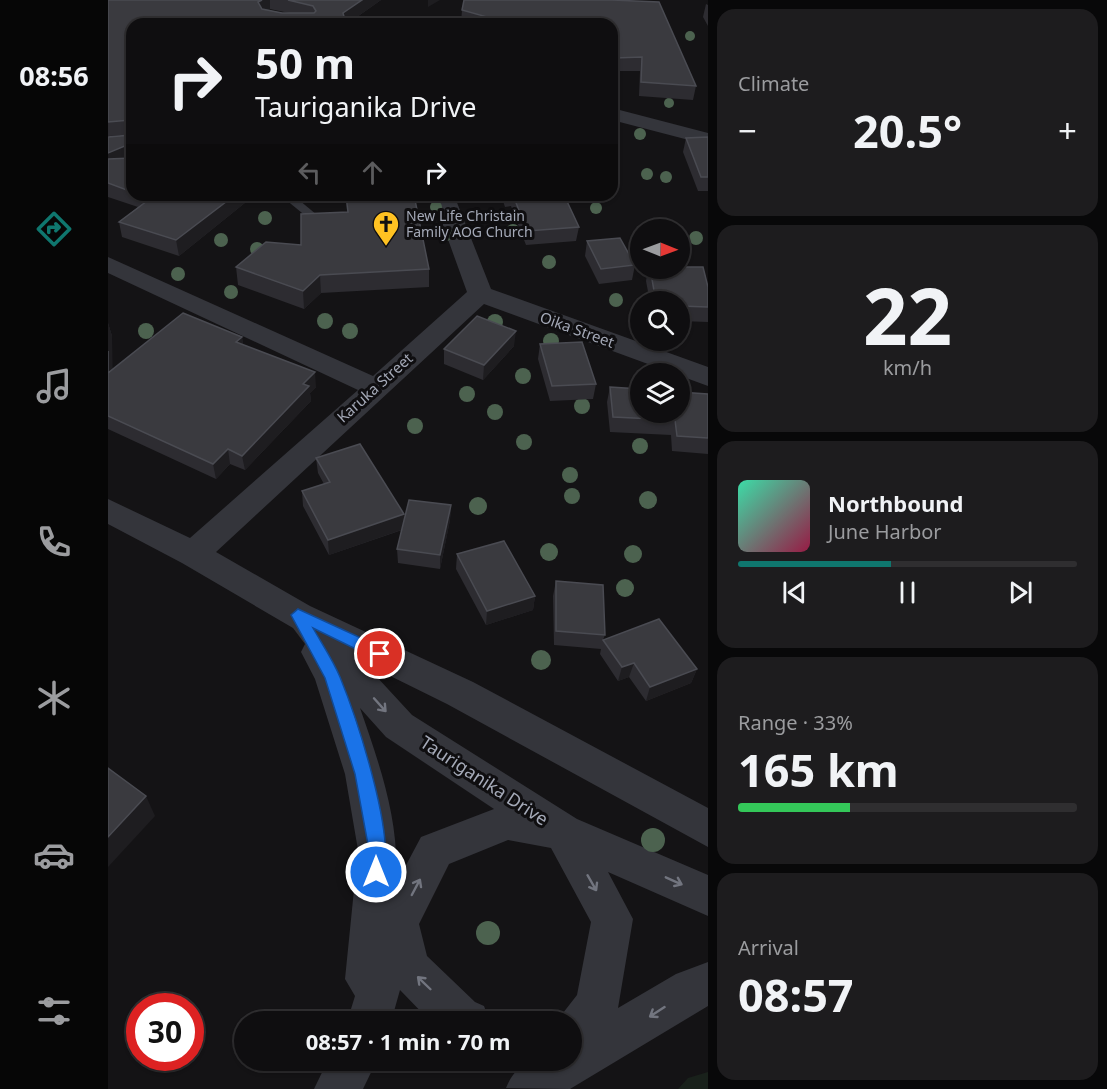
<!DOCTYPE html>
<html lang="en">
<head>
<meta charset="utf-8">
<style>
  body { margin:0; font-family:"Noto Sans",sans-serif; background:#1d1c1e; color:#f1f3f6; height:100vh; display:flex; flex-direction:column; font-size:22px; white-space:nowrap }
  * { box-sizing:border-box; margin:0 }
  p { font-size:20px; color:#9b9c9f }
  .icon { flex:none; width:33px; height:33px; fill:none; stroke:currentColor; stroke-width:2; stroke-linecap:round; stroke-linejoin:round }
  .map { position:relative; flex:1; overflow:hidden }
  .side { display:flex; flex-direction:column; gap:9px; padding:9px; background:#080809; width:399px }
  .side>* { flex:none }
  .hud { position:absolute; left:18px; top:18px; width:492px; height:183px; border-radius:18px; box-shadow:0 2px 4px #0004,0 0 0 2px #2f2e30; background:#0f0e10; color:#f1f3f6; overflow:hidden }
  .needle { width:39px; rotate:91deg }
  .fabs { position:absolute; left:522px; top:219px; display:grid; gap:12px }
  .fabs a { display:grid; place-items:center; width:60px; height:60px; border-radius:50%; background:#0f0e10; box-shadow:0 2px 4px #0004,0 0 0 2px #2f2e30; font-size:30px }
  .speed { position:absolute; left:18px; top:993px; display:flex; gap:12px; font-size:30px; font-weight:700; text-align:center }
  .speed>* { display:grid; place-content:center; width:78px; height:78px; border-radius:50%; background:#0f0e10; box-shadow:0 2px 4px #0004,0 0 0 2px #2f2e30; line-height:1 }
  .speed .limit { border:9px solid #d22; background:#fff; color:#111 }
  .pin { position:absolute; display:grid; place-items:center; width:51px; height:51px; color:#fff; margin:-26px; border:3px solid #fff; border-radius:50%; box-shadow:0 2px 6px #0007 }
  .me { position:absolute; width:66px; margin:-33px; rotate:0deg; stroke-linejoin:round; filter:drop-shadow(0 0 4px #0008) }
  .turn { display:flex; align-items:center; gap:21px; height:126px; padding:0 30px; font-size:27px }
  .turn .icon { width:78px; height:78px; stroke-width:2.5 }
  .turn b { display:block; font-size:42px; line-height:51px }
  .lanes { display:flex; align-items:center; height:57px; padding:0 30px; background:#0003; justify-content:center; gap:30px; direction:ltr }
  .lanes .off { opacity:.35 }
  .big { font-size:45px; font-weight:700; line-height:1.1 }
  .side .widget { flex:1; display:flex; flex-direction:column; justify-content:center; gap:9px; min-width:0; padding:0 21px; border-radius:18px; background:#1d1c1e }
  .side .dial { align-items:center; gap:0 }
  .dial b { font-size:78px; line-height:1 }
  .song { display:flex; align-items:center; gap:18px }
  .cover { width:72px; height:72px; border-radius:9px; background:linear-gradient(135deg,hsl(160 70% 55%),hsl(340 70% 35%)) }
  .played { height:6px; border-radius:3px; background:linear-gradient(90deg,#0f766e 45%,#2f2e30 45%) }
  .keys { display:flex; justify-content:space-around; direction:ltr }
  .heat { display:flex; justify-content:space-between; align-items:center; font-size:33px; direction:ltr }
  .charge { height:9px; border-radius:4px; background:linear-gradient(90deg,#34c759 33%,#2f2e30 0) }
  .trip { position:absolute; left:126px; top:1011px; width:348px; height:60px; border-radius:30px; background:#0f0e10; box-shadow:0 2px 4px #0004,0 0 0 2px #2f2e30; font-weight:700; line-height:60px; text-align:center }
  main { display:flex; flex:1; min-height:0 }
  .tab-bar { display:flex; flex-direction:column; width:108px; justify-content:space-around; align-items:center; background:#060606; color:#9b9c9f }
  .tab-bar .icon { width:42px; height:42px }
  .tab-bar .current { color:#0f766e }
  .tab-bar b { font-size:27px; color:#f1f3f6 }
  .map>svg:first-child { display:block }
  .green { fill:#19211b }
  .lines { fill:none; stroke-linecap:round; stroke-linejoin:round }
  .lane { fill:#34353b; fill-rule:evenodd }
  .street { fill:#34353b; fill-rule:evenodd }
  .tree { fill:#4c624f }
  .wall { fill:#2d2c31; fill-rule:evenodd }
  .shaded-wall { fill:#1e1d20 }
  .building { fill:#3a3a3f; stroke:#4a4b52; stroke-width:1.5 }
  .oneway { stroke:#72757f }
  .route { fill:#1a73e8; stroke:#114b97; stroke-width:1.5 }
  .labels { text-anchor:middle; stroke-width:6; stroke-linejoin:round; paint-order:stroke }
  .far-poi-label { font-size:14px; fill:#a4a9b7; stroke:#0f0e10; text-anchor:start }
  .street-label { font-size:15px; fill:#a4a9b7; stroke:#0f0e10 }
  .near-street-label { font-size:18px; fill:#a4a9b7; stroke:#0f0e10 }
</style>
</head>
<body>
<main>
<nav class="tab-bar">
<b>08:56</b>
<svg class="icon current" aria-label="directions" viewBox="0 0 24 24"><path d="M12 3l9 9-9 9-9-9zM9 14v-3h6M13 9l2 2-2 2"/></svg>
<svg class="icon" aria-label="music" viewBox="0 0 24 24"><path d="M9 18V5l10-2v13"/><circle cx="6" cy="18" r="3"/><circle cx="16" cy="16" r="3"/></svg>
<svg class="icon" aria-label="phone" viewBox="0 0 24 24"><path d="M5 4h4l2 5-3 2q2 4 5 5l2-3 5 2v4C11 20 4 13 5 4z"/></svg>
<svg class="icon" aria-label="climate" viewBox="0 0 24 24"><path d="M12 3v18M4 7l16 10M4 17L20 7"/></svg>
<svg class="icon" aria-label="car" viewBox="0 0 24 24"><path d="M5 17H2v-5l4-1 3-4h7l3 4 3 1v5h-3M9 17h6M6 11h13"/><circle cx="7" cy="17" r="2"/><circle cx="17" cy="17" r="2"/></svg>
<svg class="icon" aria-label="filters" viewBox="0 0 24 24"><path d="M4 7h16M4 17h16"/><circle cx="9" cy="7" r="2"/><circle cx="15" cy="17" r="2"/></svg>
</nav>
<div class="map">
<svg width="600" height="1089" viewBox="0 0 600 1089">
  <rect width="100%" height="100%" fill="#141315"/>
  <polygon class="green" points="600,1072 600,1089 570,1089 580,1078"/>
  <g class="lines">
    <polygon class="lane" points="172,195 185,195 209,215 199,217"/>
    <g class="street">
      <polygon points="504,108 600,133 600,145 504,120"/>
      <path d="M324,195H346L383,289L600,367V386L376,304L108,552L202,606L365,682L600,808V847L339,704L256,663L304,715L469,819L600,875V916L500,872L525,919L510,1008L568,974L600,962V1006L462,1089L398,1088C412,1055 432,1060 464,1060V1022H448L469,995L483,922L443,848L400,840L341,864L311,924L319,956L367,1002L376,1006L382,1022H323L292,990L283,1022H239L247,996L237,979L250,850L237,774L207,679L193,652L197,644L185,628L74,563L0,524V499L82,538L250,390L0,273V257L265,376L359,292ZM252,708L278,737L386,809L313,837L288,884C292,821 272,766 252,708Z"/>
      <polygon points="220,1060 269,1060 255,1089 206,1089"/>
    </g>
  </g>
  <g class="tree">
    <circle cx="582" cy="36" r="5"/>
    <circle cx="561" cy="103" r="5"/>
    <circle cx="532" cy="134" r="6"/>
    <circle cx="539" cy="174" r="6"/>
    <circle cx="558" cy="177" r="6"/>
    <circle cx="328" cy="207" r="6"/>
    <circle cx="488" cy="208" r="6"/>
    <circle cx="157" cy="218" r="7"/>
    <circle cx="405" cy="231" r="7"/>
    <circle cx="338" cy="234" r="7"/>
    <circle cx="588" cy="238" r="7"/>
    <circle cx="113" cy="240" r="7"/>
    <circle cx="149" cy="249" r="7"/>
    <circle cx="441" cy="262" r="7"/>
    <circle cx="70" cy="274" r="7"/>
    <circle cx="123" cy="292" r="7"/>
    <circle cx="508" cy="300" r="7"/>
    <circle cx="217" cy="321" r="8"/>
    <circle cx="387" cy="322" r="8"/>
    <circle cx="38" cy="331" r="8"/>
    <circle cx="242" cy="331" r="8"/>
    <circle cx="443" cy="341" r="8"/>
    <circle cx="415" cy="376" r="8"/>
    <circle cx="359" cy="394" r="8"/>
    <circle cx="474" cy="406" r="8"/>
    <circle cx="387" cy="412" r="8"/>
    <circle cx="307" cy="426" r="8"/>
    <circle cx="416" cy="442" r="8"/>
    <circle cx="532" cy="446" r="8"/>
    <circle cx="462" cy="475" r="8"/>
    <circle cx="464" cy="496" r="8"/>
    <circle cx="540" cy="500" r="9"/>
    <circle cx="370" cy="506" r="9"/>
    <circle cx="441" cy="552" r="9"/>
    <circle cx="525" cy="554" r="9"/>
    <circle cx="517" cy="588" r="9"/>
    <circle cx="433" cy="660" r="10"/>
    <circle cx="545" cy="840" r="12"/>
    <circle cx="380" cy="933" r="12"/>
  </g>
  <g class="wall">
    <path d="M0,0H273L239,24H24V195H138V202L71,256L14,237L11,222L30,207L0,197V137L23,135L0,136ZM162,9L181,13H174L160,10Z"/>
    <polygon points="512,0 588,86 585,100 531,96 532,71 505,71 505,66 504,65 504,24 358,24 353,23 354,10"/>
    <polygon points="598,4 600,5 600,26 595,17"/>
    <polygon points="600,137 600,191 590,191 575,152 578,138"/>
    <polygon points="238,195 321,269 321,287 213,293 196,309 130,285 128,267 193,245 239,212"/>
    <polygon points="393,195 456,195 471,227 468,241 418,245 403,206 397,207"/>
    <polygon points="479,241 527,265 524,280 491,284 477,256"/>
    <polygon points="540,268 572,268 600,287 600,322 572,321 572,302 542,302 538,281"/>
    <polygon points="0,323 4,336 4,370 134,337 135,345 208,387 202,393 203,401 137,470 122,464 108,479 0,429"/>
    <polygon points="432,344 488,384 485,399 442,401 430,359"/>
    <polygon points="406,346 375,380 336,364 336,349"/>
    <polygon points="502,387 600,394 600,454 564,451 563,435 502,432 499,402"/>
    <polygon points="208,458 296,514 296,521 343,505 342,520 332,569 290,563 289,549 294,530 221,555 195,506 194,491 216,484 210,473"/>
    <polygon points="349,554 427,596 425,610 378,625 348,569"/>
    <polygon points="448,581 497,635 495,640 589,669 583,683 538,701 521,677 510,681 492,654 493,649 446,645 445,596"/>
  </g>
  <g class="shaded-wall">
    <polygon points="154,0 162,0 162,9 152,15 150,2"/>
    <polygon points="254,0 273,0 239,24 235,24 235,13"/>
    <polygon points="320,0 332,0 320,7"/>
    <polygon points="24,143 24,158 0,170 0,153"/>
    <polygon points="127,195 138,195 138,202 71,256 68,240"/>
    <polygon points="212,275 213,293 196,309 195,291"/>
    <polygon points="0,323 4,336 5,388 0,373"/>
    <polygon points="408,331 406,346 375,380 376,365"/>
    <polygon points="134,337 136,352 128,342"/>
    <polygon points="207,372 208,387 202,393 203,401 137,470 134,456 195,384"/>
    <polygon points="120,449 122,464 108,479 105,464"/>
    <polygon points="343,505 342,520 332,569 332,555"/>
    <polygon points="296,514 296,529 221,555 220,540"/>
    <polygon points="427,596 425,610 378,625 379,611"/>
    <polygon points="526,663 521,677 510,681 514,667"/>
    <polygon points="589,669 583,683 538,701 542,687"/>
    <polygon points="38,796 47,816 0,867 0,837"/>
  </g>
  <g class="building">
    <polygon points="0,0 154,0 150,2 154,9 174,13 206,13 208,11 205,6 180,0 254,0 235,13 238,24 24,24 24,143 0,153 0,137 23,135 22,120 0,122"/>
    <polygon points="356,0 504,0 551,2 588,86 533,82 534,57 507,58 508,53 504,52 504,24 404,24 354,10"/>
    <polygon points="600,137 600,177 593,177 578,138"/>
    <polygon points="24,158 24,192 0,183 0,159"/>
    <polygon points="34,195 127,195 68,240 11,222 43,198"/>
    <polygon points="238,195 306,195 321,269 212,275 195,291 128,267 158,242 193,245 193,214 240,212"/>
    <polygon points="405,195 456,195 471,227 419,231"/>
    <polygon points="512,238 527,265 493,269 479,241"/>
    <polygon points="572,267 595,267 600,287 600,307 572,306 572,302 548,302 542,268 572,268"/>
    <polygon points="75,313 134,337 128,342 207,372 195,384 201,386 134,456 120,449 105,464 0,416 0,351 0,373"/>
    <polygon points="369,316 408,331 376,365 336,349"/>
    <polygon points="474,342 488,384 444,386 432,344"/>
    <polygon points="502,387 532,389 532,412 572,412 572,392 600,394 600,438 569,436 567,420 505,417"/>
    <polygon points="252,444 296,514 220,540 194,491 222,482 208,458"/>
    <polygon points="301,500 343,505 332,555 289,549"/>
    <polygon points="396,541 427,596 379,611 349,554"/>
    <polygon points="448,581 495,585 497,635 448,631"/>
    <polygon points="551,619 589,669 542,687 526,663 514,667 495,640"/>
    <polygon points="0,768 38,796 0,837"/>
  </g>
  <defs><path id="oneway-shaft" d="M-6 0H5M1.5-3L5.5 0L1.5 3" fill="none" stroke-width="1.6" stroke-linecap="round" stroke-linejoin="round" transform="scale(1.5)"/></defs>
  <g class="oneway">
    <use href="#oneway-shaft" transform="translate(272 705) rotate(48)"/>
    <use href="#oneway-shaft" transform="translate(566 881) rotate(24)"/>
    <use href="#oneway-shaft" transform="translate(484 883) rotate(60)"/>
    <use href="#oneway-shaft" transform="translate(308 887) rotate(-62)"/>
    <use href="#oneway-shaft" transform="translate(316 983) rotate(-136)"/>
    <use href="#oneway-shaft" transform="translate(549 1012) rotate(147)"/>
  </g>
  <path class="route" d="M190,609L277,649L279,654L277,658H266L205,628C214,644 225,660 232,677C248,716 290,841 274,878L268,880L262,878L259,872L261,850L247,774L217,678L183,615Z"/>
  <defs>
    <g id="church-pin" transform="scale(1.35)"><path d="M0 17L-7.5 6A9.5 9.5 0 1 1 7.5 6Z" fill="#ffc222" stroke="#0f0e10"/><path d="M-1.2-6h2.4v3.5h3.3v2.4h-3.3V6h-2.4V-.1h-3.3v-2.4h3.3Z" fill="#111"/></g>
  </defs>
  <g fill-rule="evenodd">
    <use href="#church-pin" x="278" y="224"/>
  </g>
  <g class="labels">
    <g class="far-poi-label">
      <text x="298" y="221">New Life Christain<tspan x="298" dy="16">Family AOG Church</tspan></text>
    </g>
    <g class="street-label">
      <text transform="translate(469 330) rotate(20)" y="5">Oika Street</text>
      <text transform="translate(267 388) rotate(-42)" y="5">Karuka Street</text>
    </g>
    <g class="near-street-label">
      <text transform="translate(376 781) rotate(33)" y="6">Tauriganika Drive</text>
    </g>
  </g>
</svg>
<div class="fabs">
<a><svg class="needle" viewBox="-14 -14 28 28"><path d="M0-13l5 13h-10z" fill="#e53935"/><path d="M0 13l5-13h-10z" fill="#9b9c9f"/></svg></a>
<a><svg class="icon" aria-label="search" viewBox="0 0 24 24"><circle cx="10" cy="10" r="6"/><path d="M15 15l6 6"/></svg></a>
<a><svg class="icon" aria-label="layers" viewBox="0 0 24 24"><path d="M12 4l9 5-9 5-9-5zM3 14l9 5 9-5"/></svg></a>
</div>
<div class="speed"><div class="limit">30</div></div>
<div class="pin" style="left:272px;top:654px;background:#d93025"><svg class="icon" aria-label="arrive" viewBox="0 0 24 24"><path d="M6 21V4h12l-3 4 3 4H6"/></svg></div>
<svg class="me" style="left:268px;top:872px" viewBox="-20 -20 40 40"><circle r="17" fill="#1a73e8" stroke="#fff" stroke-width="3"/><path d="M0-11L8 9 0 5-8 9z" fill="#fff"/></svg>
<div class="trip">08:57 · 1 min · 70 m</div>
<div class="hud">
<div class="turn"><svg class="icon" aria-label="right" viewBox="0 0 24 24"><path d="M7 20v-9h11M14 6l5 5-5 5"/></svg><div><b>50 m</b>Tauriganika Drive</div></div>
<div class="lanes"><svg class="icon off" aria-label="left" viewBox="0 0 24 24"><path d="M17 20v-9H6M10 6l-5 5 5 5"/></svg><svg class="icon off" aria-label="ahead" viewBox="0 0 24 24"><path d="M12 20V5M6 11l6-6 6 6"/></svg><svg class="icon" aria-label="right" viewBox="0 0 24 24"><path d="M7 20v-9h11M14 6l5 5-5 5"/></svg></div>
</div>
</div>
<section class="side">
<div class="widget"><p>Climate</p>
<div class="heat"><a>−</a><b class="big">20.5°</b><a>+</a></div>
</div>
<div class="widget dial"><b>22</b><p>km/h</p></div>
<div class="widget">
<div class="song"><i class="cover"></i><div><b>Northbound</b><p>June Harbor</p></div></div>
<div class="played"></div>
<div class="keys"><svg class="icon" aria-label="previous" viewBox="0 0 24 24"><path d="M18 5L8 12l10 7zM5 5v14"/></svg><svg class="icon" aria-label="pause" viewBox="0 0 24 24"><path d="M8 5v14M16 5v14"/></svg><svg class="icon" aria-label="next" viewBox="0 0 24 24"><path d="M6 5l10 7-10 7zM19 5v14"/></svg></div>
</div>
<div class="widget"><p>Range · 33%</p><b class="big">165 km</b><div class="charge"></div></div>
<div class="widget"><p>Arrival</p><b class="big">08:57</b></div>
</section>
</main>
</body>
</html>
